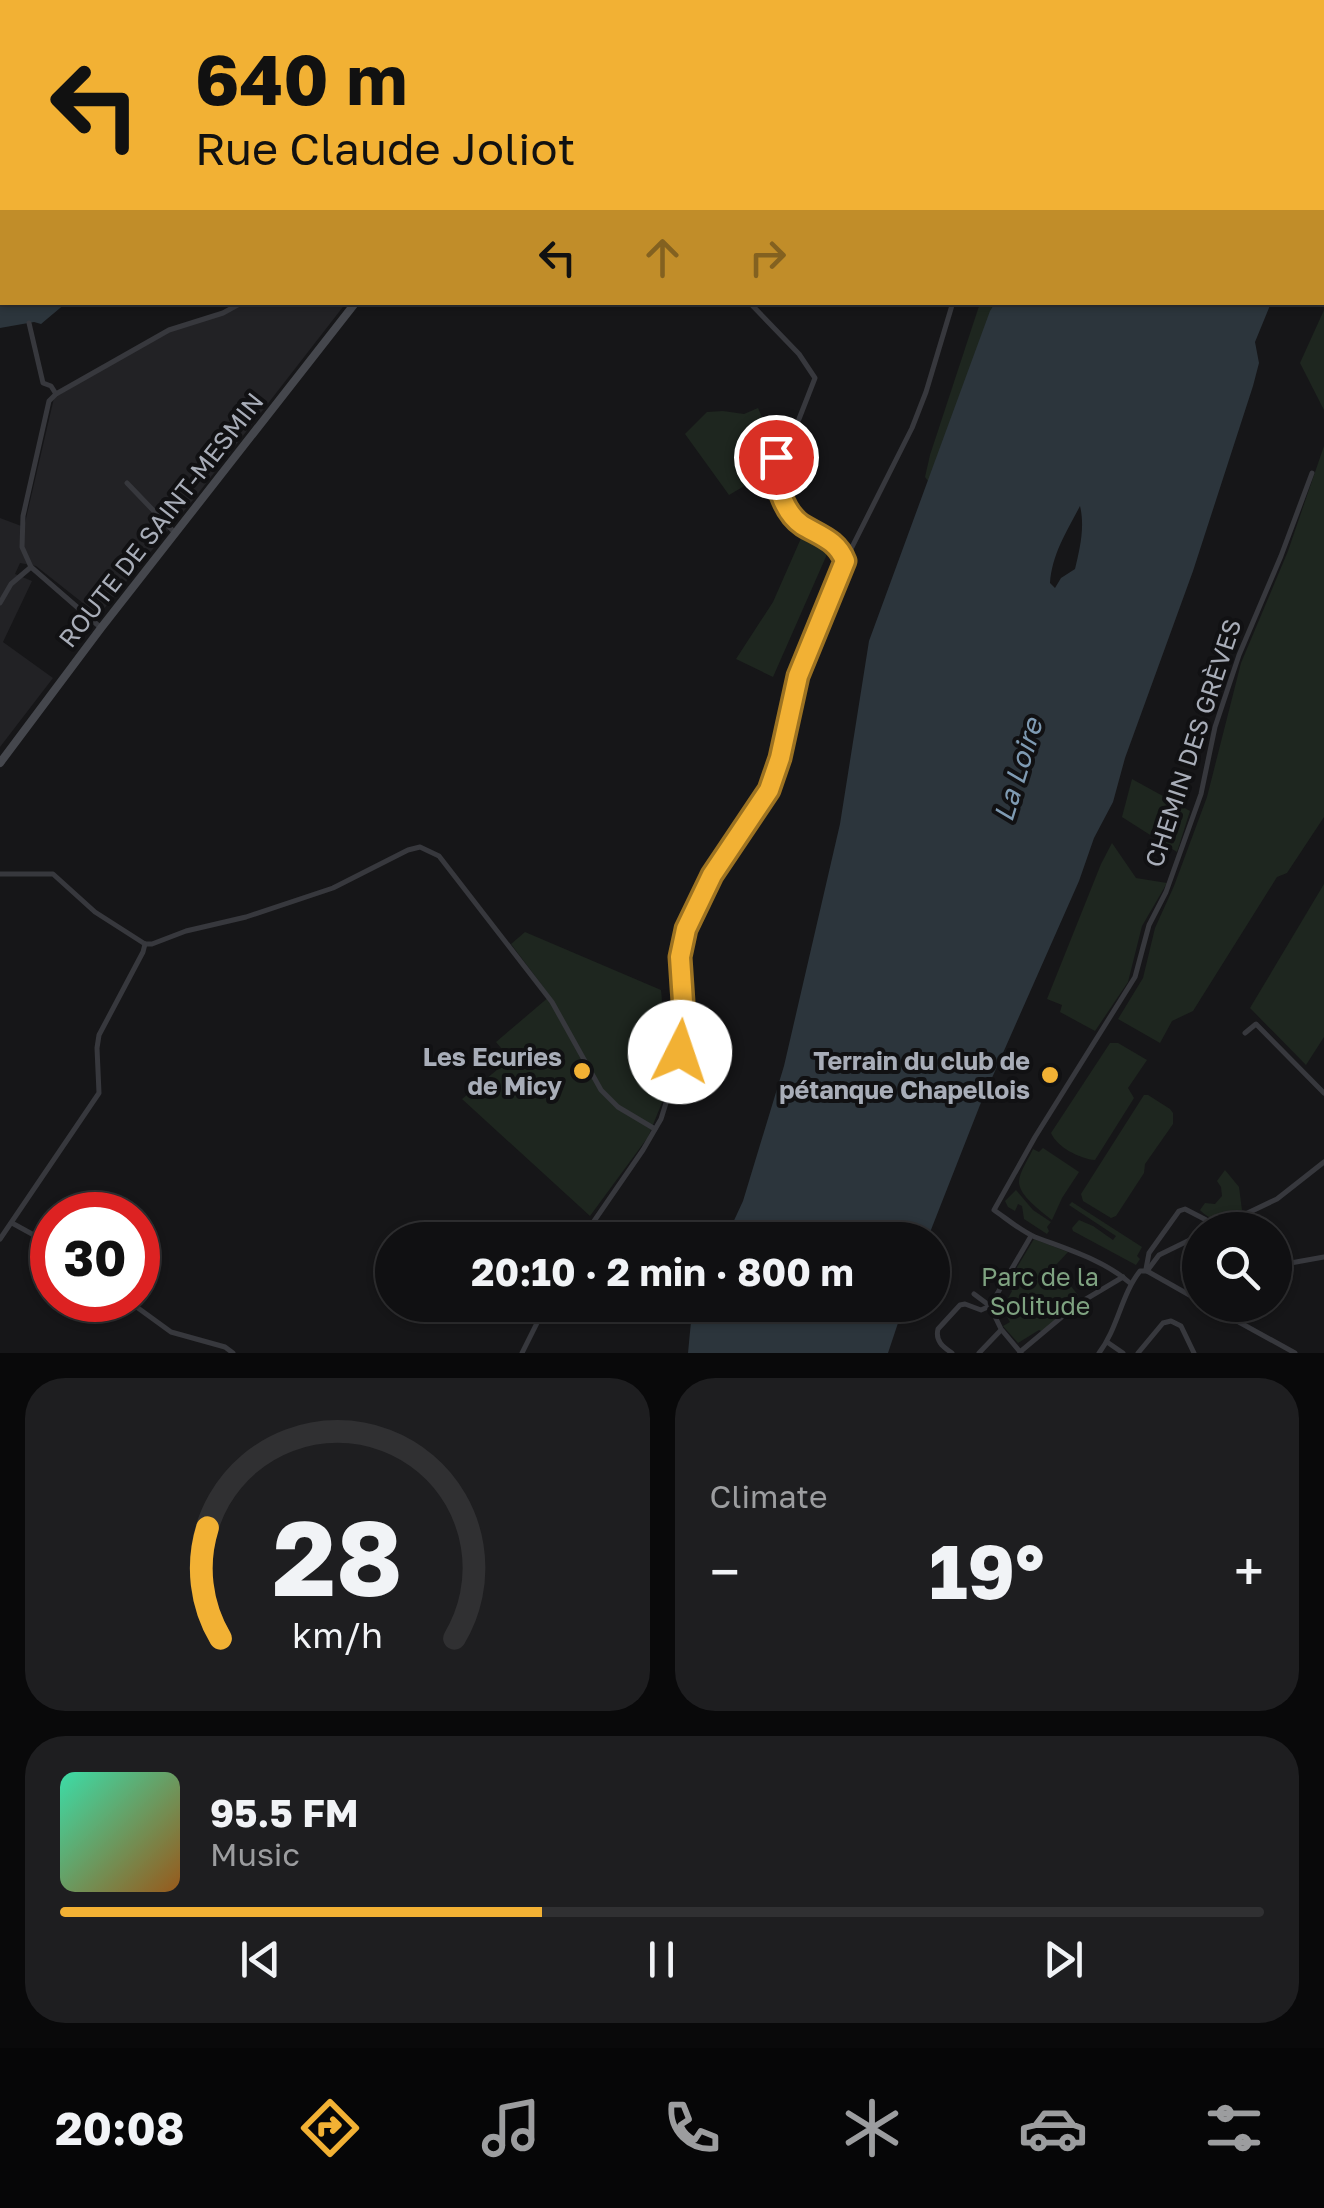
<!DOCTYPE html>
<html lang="en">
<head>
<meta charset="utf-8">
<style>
  body { margin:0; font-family:"Golos Text",sans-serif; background:#1e1e20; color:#f1f3f6; height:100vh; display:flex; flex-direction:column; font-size:38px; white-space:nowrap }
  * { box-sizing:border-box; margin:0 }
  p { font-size:32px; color:#9c9d9f }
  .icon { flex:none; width:55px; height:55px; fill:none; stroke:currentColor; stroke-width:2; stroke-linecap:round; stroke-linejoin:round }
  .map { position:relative; height:1353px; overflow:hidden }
  .side { display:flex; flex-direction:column; gap:25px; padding:25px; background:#09090a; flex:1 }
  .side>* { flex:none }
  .top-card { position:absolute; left:0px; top:0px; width:1325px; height:305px; box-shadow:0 2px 8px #0004,0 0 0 2px #303032; background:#f2b134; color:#111; overflow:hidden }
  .controls { position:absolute; left:1182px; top:1212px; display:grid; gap:20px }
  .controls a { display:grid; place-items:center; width:110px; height:110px; border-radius:50%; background:#101012; box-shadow:0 2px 8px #0004,0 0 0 2px #303032; font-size:50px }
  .speed { position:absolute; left:30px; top:1192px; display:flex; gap:20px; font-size:50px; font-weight:700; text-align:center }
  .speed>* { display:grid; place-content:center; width:130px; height:130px; border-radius:50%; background:#101012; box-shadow:0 2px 8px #0004,0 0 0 2px #303032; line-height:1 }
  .speed .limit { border:15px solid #d22; background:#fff; color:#111 }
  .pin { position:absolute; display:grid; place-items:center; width:85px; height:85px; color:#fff; margin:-42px; border:5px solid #fff; border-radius:50%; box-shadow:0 2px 10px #0007 }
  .me { position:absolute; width:110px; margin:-55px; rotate:4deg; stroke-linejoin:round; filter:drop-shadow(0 0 8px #0008) }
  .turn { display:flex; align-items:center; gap:35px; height:210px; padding:0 30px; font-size:45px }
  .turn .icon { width:130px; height:130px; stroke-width:2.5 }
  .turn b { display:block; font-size:70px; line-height:85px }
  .lanes { display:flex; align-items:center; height:95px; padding:0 30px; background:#0003; justify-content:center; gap:50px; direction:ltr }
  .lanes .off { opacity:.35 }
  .big { font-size:75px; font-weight:700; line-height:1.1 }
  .side .card { flex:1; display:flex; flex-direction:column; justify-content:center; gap:15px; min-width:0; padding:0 35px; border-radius:40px; background:#1e1e20 }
  .side .dial { align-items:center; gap:0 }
  .dial svg { height:260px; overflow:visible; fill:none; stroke:#303032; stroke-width:7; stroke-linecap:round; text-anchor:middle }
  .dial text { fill:#f1f3f6; stroke:none }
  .song { display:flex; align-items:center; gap:30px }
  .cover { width:120px; height:120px; border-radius:15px; background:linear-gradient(135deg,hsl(160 70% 55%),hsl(30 70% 35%)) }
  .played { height:10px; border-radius:5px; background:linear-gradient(90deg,#f2b134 40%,#303032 40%) }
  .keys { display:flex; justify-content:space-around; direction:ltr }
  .heat { display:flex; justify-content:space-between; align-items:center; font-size:55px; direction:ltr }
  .side .tiles { flex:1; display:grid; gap:25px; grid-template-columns:1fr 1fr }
  .card:last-child { grid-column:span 2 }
  .trip { position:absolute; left:375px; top:1222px; width:575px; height:100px; border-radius:50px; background:#101012; box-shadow:0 2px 8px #0004,0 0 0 2px #303032; font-weight:700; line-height:100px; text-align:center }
  .menu { display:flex; height:160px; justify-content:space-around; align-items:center; background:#060607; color:#9c9d9f }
  .menu .icon { width:70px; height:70px }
  .menu .current { color:#f2b134 }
  .menu b { font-size:45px; color:#f1f3f6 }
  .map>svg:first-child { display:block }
  .built { fill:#222225 }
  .green { fill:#1e261f }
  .water { fill:#2c353c; fill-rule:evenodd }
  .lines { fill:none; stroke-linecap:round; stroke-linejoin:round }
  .street { stroke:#37383d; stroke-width:5 }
  .secondary { stroke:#45474d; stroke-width:8 }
  .route-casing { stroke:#9d7322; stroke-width:25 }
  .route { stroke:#f2b134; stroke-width:18 }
  .poi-dot { fill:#f2b134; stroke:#111113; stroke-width:4 }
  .labels { text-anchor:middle; stroke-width:8; stroke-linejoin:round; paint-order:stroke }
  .street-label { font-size:25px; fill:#a8adb8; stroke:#111113 }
  .poi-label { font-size:25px; font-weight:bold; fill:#a8adb8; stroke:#111113; text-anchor:end }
  .park-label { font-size:25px; fill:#7fa381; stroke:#111113 }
  .water-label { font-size:28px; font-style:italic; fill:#7f9bb3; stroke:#111113 }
</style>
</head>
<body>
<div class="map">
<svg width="1324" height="1353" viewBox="0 0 1324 1353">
  <rect width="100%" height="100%" fill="#161618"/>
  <polygon class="built" points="244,303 346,303 193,500 103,610 93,611 36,566 20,563 15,574 32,581 3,642 53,678 0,747 0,518 24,527 54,398 160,334 223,313"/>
  <g class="green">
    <polygon points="980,303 997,303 931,485 925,477 930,455"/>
    <polygon points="1324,310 1324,410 1300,363"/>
    <path d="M758,408C770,433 765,453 758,478L729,495L685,434L707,412L723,411L744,414Z"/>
    <polygon points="1324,446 1324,817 1287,873 1277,877 1193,1011 1172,1021 1160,1043 1118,1019 1143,978 1155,928 1174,886 1207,797 1241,663 1288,551"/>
    <polygon points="802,536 828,552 773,677 736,659 773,602"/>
    <polygon points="1132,779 1190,811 1177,852 1122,817"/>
    <polygon points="1112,843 1136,878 1167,883 1142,926 1128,982 1095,1031 1060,1012 1062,1005 1047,999 1101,864"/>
    <polygon points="1324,884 1324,1037 1306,1065 1250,1008"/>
    <polygon points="525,932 661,990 670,1083 648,1137 590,1216 462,1099 510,1059 496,1042 550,996 511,944"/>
    <path d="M1110,1043H1118L1147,1060L1128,1088L1134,1098L1095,1160C1080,1159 1057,1147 1051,1133Z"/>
    <polygon points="1144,1095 1148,1095 1170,1109 1173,1113 1173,1124 1145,1164 1144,1173 1116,1216 1111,1218 1083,1201 1081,1194"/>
    <path d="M1043,1148L1079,1172L1062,1198L1052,1220C1042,1212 1018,1195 1019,1181C1020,1171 1029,1158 1033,1149L1039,1152Z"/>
    <path d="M1225,1170L1239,1187L1242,1210C1226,1221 1213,1224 1200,1210L1205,1203L1215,1204L1222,1196L1221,1187L1217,1181Z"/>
    <polygon points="1016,1190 1033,1210 1051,1222 1047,1227 1049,1231 1047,1234 1024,1219 1022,1206 1018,1204 1015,1211 1008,1207 1005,1201"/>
    <polygon points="1072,1202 1142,1247 1137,1256 1140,1259 1136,1265 1073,1231 1072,1228 1079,1220 1093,1226 1113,1240 1116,1236 1069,1205"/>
    <polygon points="1034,1239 1068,1252 1055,1266 1078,1295 1077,1301 1043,1332 1039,1330 1018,1343 1003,1326 1010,1322 1002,1309 1012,1291 1007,1284"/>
  </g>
  <g class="water">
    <polygon points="1172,0 1324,0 1323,171 1322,2 1171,2"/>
    <polygon points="0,284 2,285 2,302 66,303 41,324 34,322 0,328"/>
    <path d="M995,303H1271L1255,342L1259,363L1253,386L1193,571L1125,758L1113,802L1094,838L1079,881L980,1105L927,1240H725L743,1201L784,1066L840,824L869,641L990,311ZM1080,506C1085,527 1080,548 1075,569L1061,578L1055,588L1050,583C1052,554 1067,531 1080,506Z"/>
    <polygon points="695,1305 904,1305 888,1353 688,1353 692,1311"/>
  </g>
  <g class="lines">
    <g class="street">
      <polyline points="77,0 78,2"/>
      <polyline points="144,2 148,0"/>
      <polyline points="0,63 2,66"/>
      <polyline points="0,198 2,197"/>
      <polyline points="749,302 799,354 815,378 799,419 776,457 776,479 795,520 835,544 845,560"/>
      <polyline points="29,323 43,383 51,386 56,394"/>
      <polyline points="127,483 174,532"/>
      <polyline points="0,603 11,584 31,567"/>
      <polyline points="100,627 31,567 22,547 23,516 49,401 56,394 169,330 223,313 243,302"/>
      <polyline points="0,874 53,874 95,912 145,944"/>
      <polyline points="145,944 152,944 186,931 246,917 333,888 408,850 420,847 439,856 552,1002 601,1090 618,1107 655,1129"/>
      <polyline points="1245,1033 1256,1024 1324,1093"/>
      <polyline points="12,1223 52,1245"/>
      <polyline points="1212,1230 1277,1199 1324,1162"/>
      <polyline points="0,1239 99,1093 97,1048 99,1035 143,952 145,944"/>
      <polyline points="581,1240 643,1150 661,1119 676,1071 683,1037 684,1017 680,957 686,929 712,875 769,790 781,758 798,676 845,561 912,428 926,392 953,302"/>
      <polyline points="1275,1262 1285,1264 1324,1257"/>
      <polyline points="1146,1269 1149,1253 1179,1211 1185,1209 1214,1224 1220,1224"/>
      <polyline points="1147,1271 1200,1301"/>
      <polyline points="1275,1272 1280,1263"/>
      <path d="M1130,1283C1104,1260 1067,1249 1035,1237C1021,1231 1007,1219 994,1210L1035,1137L1135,977L1149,925L1166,892L1201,794L1215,727L1239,655L1281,556L1312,473"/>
      <polyline points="974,1294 990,1306 1001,1329 1021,1353"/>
      <polyline points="127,1300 171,1332 225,1347 233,1353"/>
      <polyline points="1208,1305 1295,1353"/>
      <polyline points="1240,1322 1252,1305"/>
      <polyline points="1107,1342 1123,1353"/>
      <polyline points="1020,1352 1076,1305 1123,1277"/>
      <polyline points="522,1353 546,1305"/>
      <path d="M952,1353C943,1347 935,1341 938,1329L960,1305L965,1304L981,1310L990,1306L1031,1236"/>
      <polyline points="979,1353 1001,1330"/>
      <path d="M1099,1353C1118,1328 1121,1295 1140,1271H1147L1159,1255L1200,1235"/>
      <polyline points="1138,1353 1163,1323 1171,1321 1181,1326 1194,1353"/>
    </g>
    <g class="secondary">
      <polyline points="439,0 440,2"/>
      <polyline points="0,763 101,628 356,302"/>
    </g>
  </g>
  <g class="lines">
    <g class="route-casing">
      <path id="route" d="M680,1052L684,1017L680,957L686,929L712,875L769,790L780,758L798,676L845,561C837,540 820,536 802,525C783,512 773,479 776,457"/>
    </g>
    <use href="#route" class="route"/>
  </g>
  <g class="poi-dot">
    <circle cx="582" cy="1071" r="10"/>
    <circle cx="1050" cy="1075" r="10"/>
  </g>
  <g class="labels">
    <g class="street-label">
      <text transform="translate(161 520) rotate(-52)" y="9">ROUTE DE SAINT-MESMIN</text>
      <text transform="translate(1193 743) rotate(-72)" y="9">CHEMIN DES GRÈVES</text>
    </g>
    <g class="poi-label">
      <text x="562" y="1066">Les Ecuries<tspan x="562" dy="29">de Micy</tspan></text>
      <text x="1030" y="1070">Terrain du club de<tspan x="1030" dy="29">pétanque Chapellois</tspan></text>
    </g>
    <g class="park-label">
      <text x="1040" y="1286">Parc de la<tspan x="1040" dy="29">Solitude</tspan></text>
    </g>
    <g class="water-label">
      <text transform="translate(1018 770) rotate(-73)" y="10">La Loire</text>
    </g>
  </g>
</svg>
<div class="controls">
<a><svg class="icon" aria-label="search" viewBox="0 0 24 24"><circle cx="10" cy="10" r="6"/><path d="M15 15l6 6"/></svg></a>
</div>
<div class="speed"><div class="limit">30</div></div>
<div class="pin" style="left:776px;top:457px;background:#d93025"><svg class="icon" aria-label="arrive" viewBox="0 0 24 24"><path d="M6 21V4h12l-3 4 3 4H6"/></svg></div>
<svg class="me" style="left:680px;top:1052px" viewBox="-20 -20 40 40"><circle r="19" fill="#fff"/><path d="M0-13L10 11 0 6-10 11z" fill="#f2b134"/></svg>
<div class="trip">20:10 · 2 min · 800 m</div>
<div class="top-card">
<div class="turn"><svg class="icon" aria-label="left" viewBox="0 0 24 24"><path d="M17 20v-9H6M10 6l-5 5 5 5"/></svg><div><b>640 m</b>Rue Claude Joliot</div></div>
<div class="lanes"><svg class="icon" aria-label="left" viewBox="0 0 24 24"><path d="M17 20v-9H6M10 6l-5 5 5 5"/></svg><svg class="icon off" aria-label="ahead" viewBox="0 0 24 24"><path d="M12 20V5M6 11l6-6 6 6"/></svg><svg class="icon off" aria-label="right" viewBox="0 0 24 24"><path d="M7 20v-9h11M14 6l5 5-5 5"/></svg></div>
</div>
</div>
<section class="side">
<div class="tiles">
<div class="card dial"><svg viewBox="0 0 100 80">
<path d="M14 69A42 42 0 1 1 86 69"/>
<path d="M14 69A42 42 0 0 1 10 35" stroke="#f2b134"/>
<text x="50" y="56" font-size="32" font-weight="700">28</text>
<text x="50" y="72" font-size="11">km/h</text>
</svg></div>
<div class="card"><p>Climate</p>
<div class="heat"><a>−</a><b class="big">19°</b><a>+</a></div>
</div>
<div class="card">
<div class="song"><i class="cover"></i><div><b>95.5 FM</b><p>Music</p></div></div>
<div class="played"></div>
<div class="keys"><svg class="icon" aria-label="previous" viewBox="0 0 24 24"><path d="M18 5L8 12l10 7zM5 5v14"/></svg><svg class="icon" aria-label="pause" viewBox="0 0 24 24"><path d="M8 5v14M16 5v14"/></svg><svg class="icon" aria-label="next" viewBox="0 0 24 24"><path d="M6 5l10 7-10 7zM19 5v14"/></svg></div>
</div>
</div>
</section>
<nav class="menu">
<b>20:08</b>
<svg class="icon current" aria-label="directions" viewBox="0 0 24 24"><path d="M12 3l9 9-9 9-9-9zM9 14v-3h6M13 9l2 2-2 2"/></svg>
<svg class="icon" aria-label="music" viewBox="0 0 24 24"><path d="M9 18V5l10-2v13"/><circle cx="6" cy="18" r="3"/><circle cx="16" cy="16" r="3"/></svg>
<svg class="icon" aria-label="phone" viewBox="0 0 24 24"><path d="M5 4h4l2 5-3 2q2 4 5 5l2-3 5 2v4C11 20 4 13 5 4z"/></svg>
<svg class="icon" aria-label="climate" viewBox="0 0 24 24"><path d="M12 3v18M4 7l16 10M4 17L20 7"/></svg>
<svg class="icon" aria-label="car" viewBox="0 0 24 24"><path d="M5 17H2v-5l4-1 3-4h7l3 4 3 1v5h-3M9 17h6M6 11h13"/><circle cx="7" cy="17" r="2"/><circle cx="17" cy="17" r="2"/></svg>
<svg class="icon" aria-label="filters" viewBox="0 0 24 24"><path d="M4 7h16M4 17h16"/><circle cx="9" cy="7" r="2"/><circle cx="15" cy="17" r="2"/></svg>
</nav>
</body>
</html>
